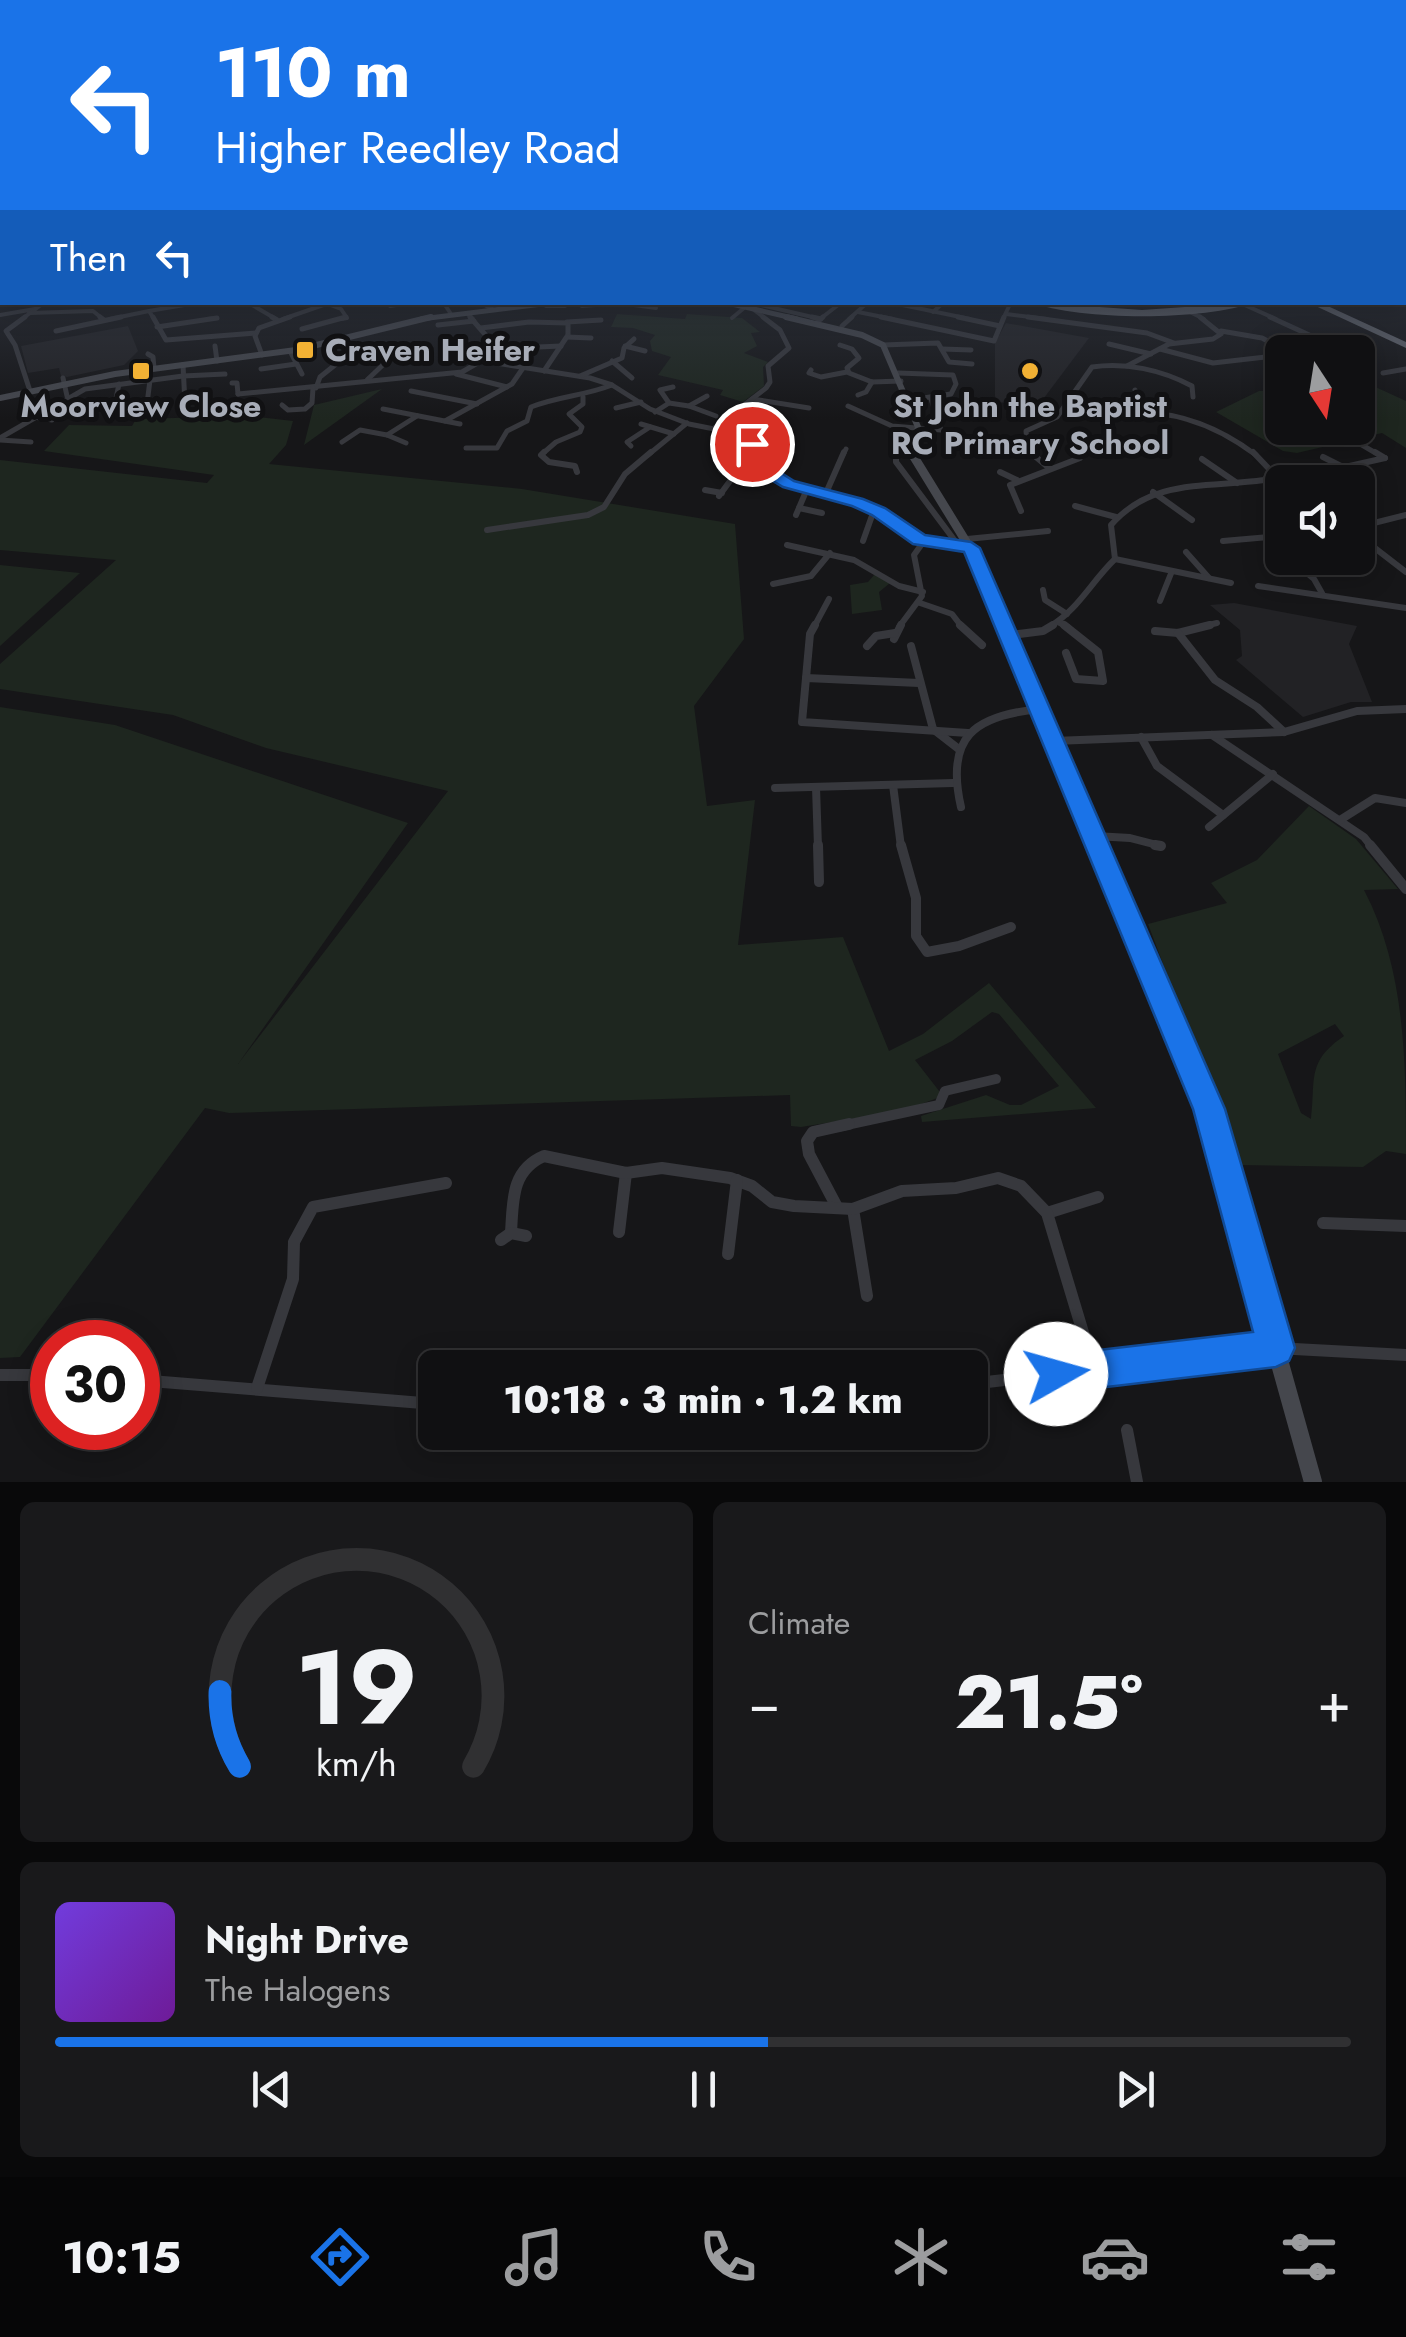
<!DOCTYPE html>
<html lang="en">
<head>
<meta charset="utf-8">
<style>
  body { margin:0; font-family:Jost,sans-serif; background:#19191b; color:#f1f3f6; height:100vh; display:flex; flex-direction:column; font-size:38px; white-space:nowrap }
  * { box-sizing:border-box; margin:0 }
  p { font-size:32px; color:#9c9d9f }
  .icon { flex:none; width:55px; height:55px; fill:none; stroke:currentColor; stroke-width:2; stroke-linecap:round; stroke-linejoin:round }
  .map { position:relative; height:1482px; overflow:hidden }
  .panel { display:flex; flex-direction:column; gap:20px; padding:20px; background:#09090a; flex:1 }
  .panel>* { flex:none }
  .banner { position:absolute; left:0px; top:0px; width:1408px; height:305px; box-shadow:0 5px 25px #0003,0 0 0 2px #303032; background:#1a73e8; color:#fff; overflow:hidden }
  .needle { width:65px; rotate:168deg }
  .fabs { position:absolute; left:1265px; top:335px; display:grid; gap:20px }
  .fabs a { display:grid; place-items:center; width:110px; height:110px; border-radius:15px; background:#101012; box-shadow:0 5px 25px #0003,0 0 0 2px #303032; font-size:50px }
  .speed { position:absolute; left:30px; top:1320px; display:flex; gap:20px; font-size:50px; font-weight:700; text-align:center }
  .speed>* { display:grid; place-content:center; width:130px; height:130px; border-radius:50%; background:#101012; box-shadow:0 5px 25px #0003,0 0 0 2px #303032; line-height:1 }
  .speed .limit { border:15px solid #d22; background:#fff; color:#111 }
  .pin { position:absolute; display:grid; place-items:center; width:85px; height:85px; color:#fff; margin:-42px; border:5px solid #fff; border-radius:50%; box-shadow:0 2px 10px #0007 }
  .me { position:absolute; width:110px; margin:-55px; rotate:83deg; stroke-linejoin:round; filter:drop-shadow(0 0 8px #0008) }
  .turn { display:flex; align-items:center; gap:35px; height:210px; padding:0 50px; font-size:45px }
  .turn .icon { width:130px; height:130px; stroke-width:2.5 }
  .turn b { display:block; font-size:70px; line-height:85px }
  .then { display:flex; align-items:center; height:95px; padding:0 50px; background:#0003; gap:20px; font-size:38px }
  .big { font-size:75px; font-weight:800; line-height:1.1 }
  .panel .widget { flex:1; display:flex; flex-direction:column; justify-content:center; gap:15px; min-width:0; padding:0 35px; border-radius:15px; background:#19191b }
  .panel .dial { align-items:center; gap:0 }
  .dial svg { height:260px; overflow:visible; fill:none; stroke:#303032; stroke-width:7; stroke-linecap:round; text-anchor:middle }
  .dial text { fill:#f1f3f6; stroke:none }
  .song { display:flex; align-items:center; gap:30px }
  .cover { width:120px; height:120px; border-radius:15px; background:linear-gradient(135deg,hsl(260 70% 55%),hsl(280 70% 35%)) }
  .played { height:10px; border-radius:5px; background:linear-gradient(90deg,#1a73e8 55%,#303032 55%) }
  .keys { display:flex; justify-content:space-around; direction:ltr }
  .heat { display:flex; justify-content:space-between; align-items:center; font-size:55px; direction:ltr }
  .panel .tiles { flex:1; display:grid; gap:20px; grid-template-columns:1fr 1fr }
  .widget:last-child { grid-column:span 2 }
  .trip { position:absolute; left:418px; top:1350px; width:570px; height:100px; border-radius:15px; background:#101012; box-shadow:0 5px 25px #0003,0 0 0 2px #303032; font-weight:800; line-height:100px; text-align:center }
  .dock { display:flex; height:160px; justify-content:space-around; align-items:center; background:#060607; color:#9c9d9f }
  .dock .icon { width:70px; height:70px }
  .dock .on { color:#1a73e8 }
  .dock b { font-size:45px; color:#f1f3f6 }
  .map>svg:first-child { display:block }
  .built { fill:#222225 }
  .green { fill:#1e261f; fill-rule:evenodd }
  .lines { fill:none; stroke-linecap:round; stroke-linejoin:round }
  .river { fill:#2c353c; fill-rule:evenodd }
  .street-far5 { stroke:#37383d; stroke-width:4 }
  .street-far4 { stroke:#37383d; stroke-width:5 }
  .street-far3 { stroke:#37383d; stroke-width:6 }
  .street-far2 { stroke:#37383d; stroke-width:8 }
  .street-far1 { stroke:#37383d; stroke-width:10 }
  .street { stroke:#37383d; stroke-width:12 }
  .secondary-far5 { stroke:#45474d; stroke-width:5 }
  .secondary-far4 { stroke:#45474d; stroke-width:6 }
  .secondary-far3 { stroke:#45474d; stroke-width:9 }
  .secondary-far2 { stroke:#45474d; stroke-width:11 }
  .secondary-far1 { stroke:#45474d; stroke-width:14 }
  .secondary { stroke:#45474d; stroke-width:18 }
  .highway { fill:#63666e; fill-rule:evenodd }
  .route { fill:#1a73e8; stroke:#114b97; stroke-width:2.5 }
  .poi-dot { fill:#f2b134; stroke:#111113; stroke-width:4 }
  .labels { text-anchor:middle; stroke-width:10; stroke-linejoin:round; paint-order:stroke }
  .far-poi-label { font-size:32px; font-weight:bold; fill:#a8adb8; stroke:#111113 }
</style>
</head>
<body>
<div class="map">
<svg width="1406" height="1482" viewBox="0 0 1406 1482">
  <rect width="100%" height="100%" fill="#161618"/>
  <g class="built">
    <polygon points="1006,323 1089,338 1038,406 997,402 995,396 995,343"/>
    <polygon points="128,326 138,351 124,365 67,377 61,376 59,368 28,373 21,346"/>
    <polygon points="1234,603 1357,626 1349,644 1372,702 1351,702 1303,717 1236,660 1242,656 1240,630 1210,605"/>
  </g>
  <g class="green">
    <polygon points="617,314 685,319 687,314 742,318 760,332 751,333 757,346 744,353 768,362 763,367 764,386 743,402 720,395 723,390 658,375 671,357 652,351 650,341 655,335 633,328 611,327"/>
    <polygon points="1358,379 1406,401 1406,448 1382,433 1297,453 1283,451 1216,412 1259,391 1282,390 1282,428 1358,428"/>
    <polygon points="382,389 304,445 314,405"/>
    <polygon points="249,416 293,421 286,445 269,464 522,489 735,524 744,639 694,706 707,806 755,800 738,945 843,937 889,1051 923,1034 989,983 1096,1108 922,1122 921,1116 986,1095 1010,1105 1021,1105 1059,1086 999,1014 992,1012 952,1041 915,1060 943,1096 902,1111 801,1127 791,1126 790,1095 229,1113 205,1108 20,1357 0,1358 0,707 115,725 408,823 238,1064 448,791 266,748 173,715 0,689 0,664 116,560 0,550 0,460 207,483 214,475 44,451 69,425 132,426 136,419"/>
    <polygon points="0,565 80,573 0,646"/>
    <polygon points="875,574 890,583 879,592 882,610 852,614 850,585 868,582"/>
    <path d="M1309,806L1356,839L1398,889L1364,890C1406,970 1406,1065 1406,1154L1386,1151L1363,1167L1239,1165L1148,924L1227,903L1211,883L1257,860ZM1335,1024L1344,1036C1306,1062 1316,1079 1311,1119L1301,1113L1278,1054Z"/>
  </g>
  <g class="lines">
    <polygon class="river" points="0,229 2,229 2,233 0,234"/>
    <g class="street-far5">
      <polyline points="247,302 276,319"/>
      <polyline points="443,302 451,314"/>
      <polyline points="479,302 494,310"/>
      <polyline points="748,302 821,319"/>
      <polyline points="888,302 970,319"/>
      <polyline points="960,302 973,305"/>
      <polyline points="1238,302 1276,319"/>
      <polyline points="328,304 341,309 347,318 341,319"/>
      <polyline points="634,305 656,308"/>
      <polyline points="390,306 416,302"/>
      <polyline points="546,306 565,306 564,302"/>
      <polyline points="582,306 636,302"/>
      <polyline points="754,310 766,319"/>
      <polyline points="858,312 893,319"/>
      <polyline points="933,312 944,302"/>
      <polyline points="1190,312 1204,319"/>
      <polyline points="29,313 93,311 103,319"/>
      <polyline points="467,313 473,319"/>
      <polyline points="1006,314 1047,319"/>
      <polyline points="0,315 35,309"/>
      <polyline points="732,318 744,308"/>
      <polyline points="22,319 45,302"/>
      <polyline points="110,319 149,311"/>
      <polyline points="154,319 149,311 202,302"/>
      <polyline points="207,319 217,318"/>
      <polyline points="283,319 332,302"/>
      <polyline points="820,319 842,302"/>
      <polyline points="849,319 868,302"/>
      <polyline points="1003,319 1011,302"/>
    </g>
    <g class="street-far4">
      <polyline points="25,317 6,331 15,345 30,391"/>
      <polyline points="100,317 104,320"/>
      <polyline points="153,317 166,340 256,333"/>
      <polyline points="272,317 277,320"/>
      <polyline points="812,317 821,319"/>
      <polyline points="881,317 994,341 1004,317"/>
      <polyline points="958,317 1000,326"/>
      <polyline points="1028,317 1147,333 1174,343"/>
      <polyline points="1270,317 1318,339 1323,346 1299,352"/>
      <polyline points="818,321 823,317"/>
      <polyline points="567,322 601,320"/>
      <polyline points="438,325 474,321"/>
      <polyline points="842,326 852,317"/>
      <polyline points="157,327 217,318"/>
      <polyline points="481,328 529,322 568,323 568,335 544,371"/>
      <polyline points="302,329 346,317"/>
      <polyline points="56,331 121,317"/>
      <polyline points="1221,331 1262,338 1288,352"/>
      <polyline points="567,337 591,338"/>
      <polyline points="1109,344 1151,354"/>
      <polyline points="840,345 852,349 859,358 847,368 849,373 872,382 901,381"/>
      <polyline points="883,345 938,343 949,362 972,364"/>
      <polyline points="215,346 217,361"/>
      <polyline points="625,346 645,351"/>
      <polyline points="538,347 561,346"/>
      <polyline points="942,349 971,350"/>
      <polyline points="1160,349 1213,363 1282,355"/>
      <polyline points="290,351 302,374"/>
      <polyline points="148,354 153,357 154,368"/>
      <polyline points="262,355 255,336 259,328 290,317"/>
      <polyline points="483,361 590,378 612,385 650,409 689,424 790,444"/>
      <polyline points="612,361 632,378"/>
      <polyline points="183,365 185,404"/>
      <polyline points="1127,366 1169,344 1213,339 1221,334 1200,317"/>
      <polyline points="261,369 296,364"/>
      <polyline points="811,370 809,373 821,377 847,372"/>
      <polyline points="898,373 953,375 956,384 951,394 909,400"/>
      <polyline points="1383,373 1406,369"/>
      <polyline points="456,374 507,387"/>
      <polyline points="183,376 225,374"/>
      <polyline points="580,376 622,358 624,348 634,339"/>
      <polyline points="63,378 67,396"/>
      <polyline points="367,380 387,361"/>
      <polyline points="232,383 237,383 238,394"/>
      <polyline points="316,388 320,377 340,361"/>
      <polyline points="1135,390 1146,411"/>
      <polyline points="411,391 477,404"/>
      <polyline points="238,394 462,372 488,357 496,347 470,317"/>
      <polyline points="858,395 866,392 872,382"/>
      <polyline points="752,399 809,408"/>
      <polyline points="1070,401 1110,415"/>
      <polyline points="669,403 689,406 707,396"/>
      <polyline points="147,404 150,380"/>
      <polyline points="282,405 288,410 305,409 312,403 313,388"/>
      <polyline points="689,406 716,416"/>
      <polyline points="848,406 892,426 941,430 931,399"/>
      <polyline points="114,408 119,384"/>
      <polyline points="616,408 641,402"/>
      <polyline points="383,409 460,424"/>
      <polyline points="655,412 669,403 660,390 673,387"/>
      <polyline points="34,417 52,420"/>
      <polyline points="445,421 512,384 523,368"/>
      <polyline points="641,424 674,434"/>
      <polyline points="713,429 766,388 770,382 768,366 789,348 780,330 763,317"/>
      <polyline points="0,438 85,389 183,376"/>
      <polyline points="0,440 31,442"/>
      <polyline points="342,442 360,430 387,435"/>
      <polyline points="749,442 758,455"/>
      <polyline points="406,443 387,435 417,416"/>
      <polyline points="1362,445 1379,455"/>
      <polyline points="631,446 627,442 650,427"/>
      <path d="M466,448H497L507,431L527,421L531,407C559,396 584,396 612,385"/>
      <polyline points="541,455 556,442 580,432 582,427 569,414 583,404 583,397"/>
      <polyline points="648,455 687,423"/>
      <polyline points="731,455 754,447"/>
      <polyline points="843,455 846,449"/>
      <polyline points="896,455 896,445 917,435"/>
      <path d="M1033,455L1028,451L1026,431L1057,417L1092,367C1126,362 1162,370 1192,386L1193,397"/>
      <path d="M1082,455L1086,448L1105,440L1112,422L1110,415C1165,406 1212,422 1256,455"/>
    </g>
    <g class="street-far3">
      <polyline points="544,452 541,455 549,462 575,466 577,472"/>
      <path d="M756,452C783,493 815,488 857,503C880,511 896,529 917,539C932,546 955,545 971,547"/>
      <polyline points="896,452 896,462 958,545"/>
      <polyline points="1030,452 1049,468"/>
      <polyline points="1375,452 1385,458"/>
      <polyline points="1323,457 1341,466"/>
      <polyline points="1202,459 1237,483"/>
      <polyline points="721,470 733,452"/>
      <polyline points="1000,472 1017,480"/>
      <polyline points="1272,472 1314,474 1385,458"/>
      <polyline points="705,490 722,493"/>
      <polyline points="1153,492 1192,520"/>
      <polyline points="826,493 844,452"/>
      <polyline points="719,496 733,477 769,472"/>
      <polyline points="1075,506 1116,517"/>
      <polyline points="799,508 822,513"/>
      <polyline points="1021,511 1010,485 1080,458 1083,452"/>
      <polyline points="796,515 807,489"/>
      <polyline points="1358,527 1406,515"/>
      <polyline points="487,530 588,515 604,507 625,474 651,452"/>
      <polyline points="1358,535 1406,572"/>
      <polyline points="1267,538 1282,552"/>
      <polyline points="967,539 1048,531"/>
      <polyline points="863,541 874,510"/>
      <polyline points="1223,541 1282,536"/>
      <polyline points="787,545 854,560 899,586 923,592"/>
      <polyline points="1186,552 1209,578"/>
      <polyline points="1289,558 1314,579 1323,595"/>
      <path d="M1115,559L1111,525C1152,478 1207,488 1264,480L1272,472L1253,452"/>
      <polyline points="1115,559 1231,583"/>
      <polyline points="773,584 811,576 830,553"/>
      <polyline points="1258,586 1406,608"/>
      <polyline points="1043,590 1045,600 1067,614"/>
      <polyline points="1160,601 1172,571"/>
      <polyline points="920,603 952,614 962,627"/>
      <polyline points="1058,622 1068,627"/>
      <polyline points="814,627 829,599"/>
      <polyline points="899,627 922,596 914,555 924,541"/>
      <path d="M1049,627C1078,610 1091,582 1115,559"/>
      <polyline points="1200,627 1217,623"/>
    </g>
    <g class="street-far2">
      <polyline points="960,625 982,645"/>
      <polyline points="1064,625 1098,652 1103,681 1076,679 1066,653"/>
      <polyline points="1155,631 1178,633 1210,625"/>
      <polyline points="1178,633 1215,680 1257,707 1284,732"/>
      <polyline points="1011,635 1043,631 1053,625"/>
      <polyline points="894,639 901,625"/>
      <polyline points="867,646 876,636 895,633"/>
      <polyline points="911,646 933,729 960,750"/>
      <polyline points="806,678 810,634 815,625"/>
      <polyline points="919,683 806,678 802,722 968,733"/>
      <polyline points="1212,735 1364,837 1372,847"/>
      <polyline points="1141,737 1157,766 1223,815"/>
      <polyline points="1054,741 1284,732 1357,711 1406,709"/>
      <polyline points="893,785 901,847"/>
      <polyline points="816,787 818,847"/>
      <polyline points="775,788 953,783"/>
      <path d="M961,807C945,737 974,715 1041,709"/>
      <polyline points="1340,820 1375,798 1406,803"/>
      <polyline points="1209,827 1273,774"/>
      <polyline points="1095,836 1130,838 1161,846"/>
    </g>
    <g class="street-far1">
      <polyline points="818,845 819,882"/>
      <polyline points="901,845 916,898 916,936 927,952 959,946 1011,927"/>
      <polyline points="1155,845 1161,846"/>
      <polyline points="1370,845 1406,889"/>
      <polyline points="837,1127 939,1105 945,1091 996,1079"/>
    </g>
    <g class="street">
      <polyline points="837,1207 809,1154 807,1141 813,1132 849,1124"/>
      <polyline points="853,1209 867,1296"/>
      <polyline points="1047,1213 1098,1197"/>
      <polyline points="1323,1223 1406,1226"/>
      <polyline points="619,1232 626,1173"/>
      <path d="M511,1233C513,1201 511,1170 544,1156L626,1173L662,1168L730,1178L752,1186L772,1202L794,1206L853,1209L902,1191L956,1188L998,1178L1021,1186L1047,1213L1094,1369"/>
      <polyline points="501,1240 511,1233 526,1236"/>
      <polyline points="728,1254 737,1180"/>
      <polyline points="0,1375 52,1375"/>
      <polyline points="138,1380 435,1404"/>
      <polyline points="970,1384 1276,1348 1406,1355"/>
      <polyline points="257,1388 293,1279 294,1242 313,1207 446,1183"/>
      <polyline points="1127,1430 1137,1482"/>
    </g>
    <g class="secondary-far5">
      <polyline points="723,302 797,319"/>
      <polyline points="421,319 559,302"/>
    </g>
    <g class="secondary-far4">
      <polyline points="786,317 862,335 883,345 918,427 910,455"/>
      <polyline points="0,398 115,374 296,350 431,317"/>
    </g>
    <polyline class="secondary-far3" points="911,452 981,566 1007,627"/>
    <polyline class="secondary-far2" points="1006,625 1099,847"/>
    <polyline class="secondary-far1" points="1098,845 1214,1127"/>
    <polyline class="secondary" points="1213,1124 1313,1482"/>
    <g class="highway">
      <path d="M1029,302L1142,310L1256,302C1202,321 1083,321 1029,302Z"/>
      <polygon points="1307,302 1319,302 1406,342 1406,348"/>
    </g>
  </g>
  <linearGradient id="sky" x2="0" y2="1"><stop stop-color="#0c0c0d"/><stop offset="0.51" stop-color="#363c48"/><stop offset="1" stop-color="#363c48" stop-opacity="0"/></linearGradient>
  <rect width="1406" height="419" fill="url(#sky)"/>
  <polygon class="route" points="746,440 757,440 775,469 794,481 863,499 885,508 925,535 971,542 980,548 1225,1109 1295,1348 1289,1361 1276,1367 1056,1393 1043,1387 1037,1374 1043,1360 1056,1355 1253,1332 1193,1109 964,552 913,544 872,515 852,506 783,487 763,475 744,444"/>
  <g class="poi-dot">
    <rect x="295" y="340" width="20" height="20" rx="5"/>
    <rect x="131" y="361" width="20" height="20" rx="5"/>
    <circle cx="1030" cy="371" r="10"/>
  </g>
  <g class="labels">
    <g class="far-poi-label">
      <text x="325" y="361" text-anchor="start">Craven Heifer</text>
      <text x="141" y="417">Moorview Close</text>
      <text x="1030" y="417">St John the Baptist<tspan x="1030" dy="37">RC Primary School</tspan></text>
    </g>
  </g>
</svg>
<div class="fabs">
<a><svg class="needle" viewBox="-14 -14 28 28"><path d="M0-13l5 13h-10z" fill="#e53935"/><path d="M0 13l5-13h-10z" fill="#9c9d9f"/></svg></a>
<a><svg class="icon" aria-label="sound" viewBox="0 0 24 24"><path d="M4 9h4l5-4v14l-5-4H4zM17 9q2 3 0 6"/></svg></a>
</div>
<div class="speed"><div class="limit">30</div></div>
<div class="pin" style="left:752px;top:444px;background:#d93025"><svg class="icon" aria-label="arrive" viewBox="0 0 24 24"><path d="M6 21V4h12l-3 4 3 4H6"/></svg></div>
<svg class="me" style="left:1056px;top:1374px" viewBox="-20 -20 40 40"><circle r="19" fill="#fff"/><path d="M0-13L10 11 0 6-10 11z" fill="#1a73e8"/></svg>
<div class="trip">10:18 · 3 min · 1.2 km</div>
<div class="banner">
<div class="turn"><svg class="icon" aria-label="left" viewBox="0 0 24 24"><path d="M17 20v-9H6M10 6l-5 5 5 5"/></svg><div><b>110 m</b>Higher Reedley Road</div></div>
<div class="then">Then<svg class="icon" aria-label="left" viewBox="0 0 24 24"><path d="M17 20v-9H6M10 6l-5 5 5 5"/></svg></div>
</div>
</div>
<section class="panel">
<div class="tiles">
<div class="widget dial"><svg viewBox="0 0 100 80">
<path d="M14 69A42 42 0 1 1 86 69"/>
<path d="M14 69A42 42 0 0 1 8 46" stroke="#1a73e8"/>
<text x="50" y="56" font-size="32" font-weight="700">19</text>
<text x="50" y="72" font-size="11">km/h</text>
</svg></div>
<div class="widget"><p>Climate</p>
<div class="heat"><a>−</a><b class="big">21.5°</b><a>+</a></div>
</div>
<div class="widget">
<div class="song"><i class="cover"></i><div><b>Night Drive</b><p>The Halogens</p></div></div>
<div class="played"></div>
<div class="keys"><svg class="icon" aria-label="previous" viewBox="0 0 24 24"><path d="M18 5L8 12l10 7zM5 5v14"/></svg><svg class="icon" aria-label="pause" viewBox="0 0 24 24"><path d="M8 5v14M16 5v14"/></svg><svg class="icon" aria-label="next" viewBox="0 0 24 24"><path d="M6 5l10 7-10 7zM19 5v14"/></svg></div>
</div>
</div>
</section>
<nav class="dock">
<b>10:15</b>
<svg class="icon on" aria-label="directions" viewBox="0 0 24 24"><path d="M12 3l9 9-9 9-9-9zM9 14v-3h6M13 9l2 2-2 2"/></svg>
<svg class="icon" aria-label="music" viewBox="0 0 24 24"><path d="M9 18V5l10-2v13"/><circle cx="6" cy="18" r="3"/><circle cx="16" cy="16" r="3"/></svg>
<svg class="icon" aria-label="phone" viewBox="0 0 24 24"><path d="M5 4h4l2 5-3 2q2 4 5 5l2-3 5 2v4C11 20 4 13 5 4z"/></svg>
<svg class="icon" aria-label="climate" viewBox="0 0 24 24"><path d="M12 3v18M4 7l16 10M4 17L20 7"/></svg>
<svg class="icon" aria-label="car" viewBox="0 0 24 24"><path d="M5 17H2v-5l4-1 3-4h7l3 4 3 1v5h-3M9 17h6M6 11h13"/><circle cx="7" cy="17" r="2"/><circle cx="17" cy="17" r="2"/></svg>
<svg class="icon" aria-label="filters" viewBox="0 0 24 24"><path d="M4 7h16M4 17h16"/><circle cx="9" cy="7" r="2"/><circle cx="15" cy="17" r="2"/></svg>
</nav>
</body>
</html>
